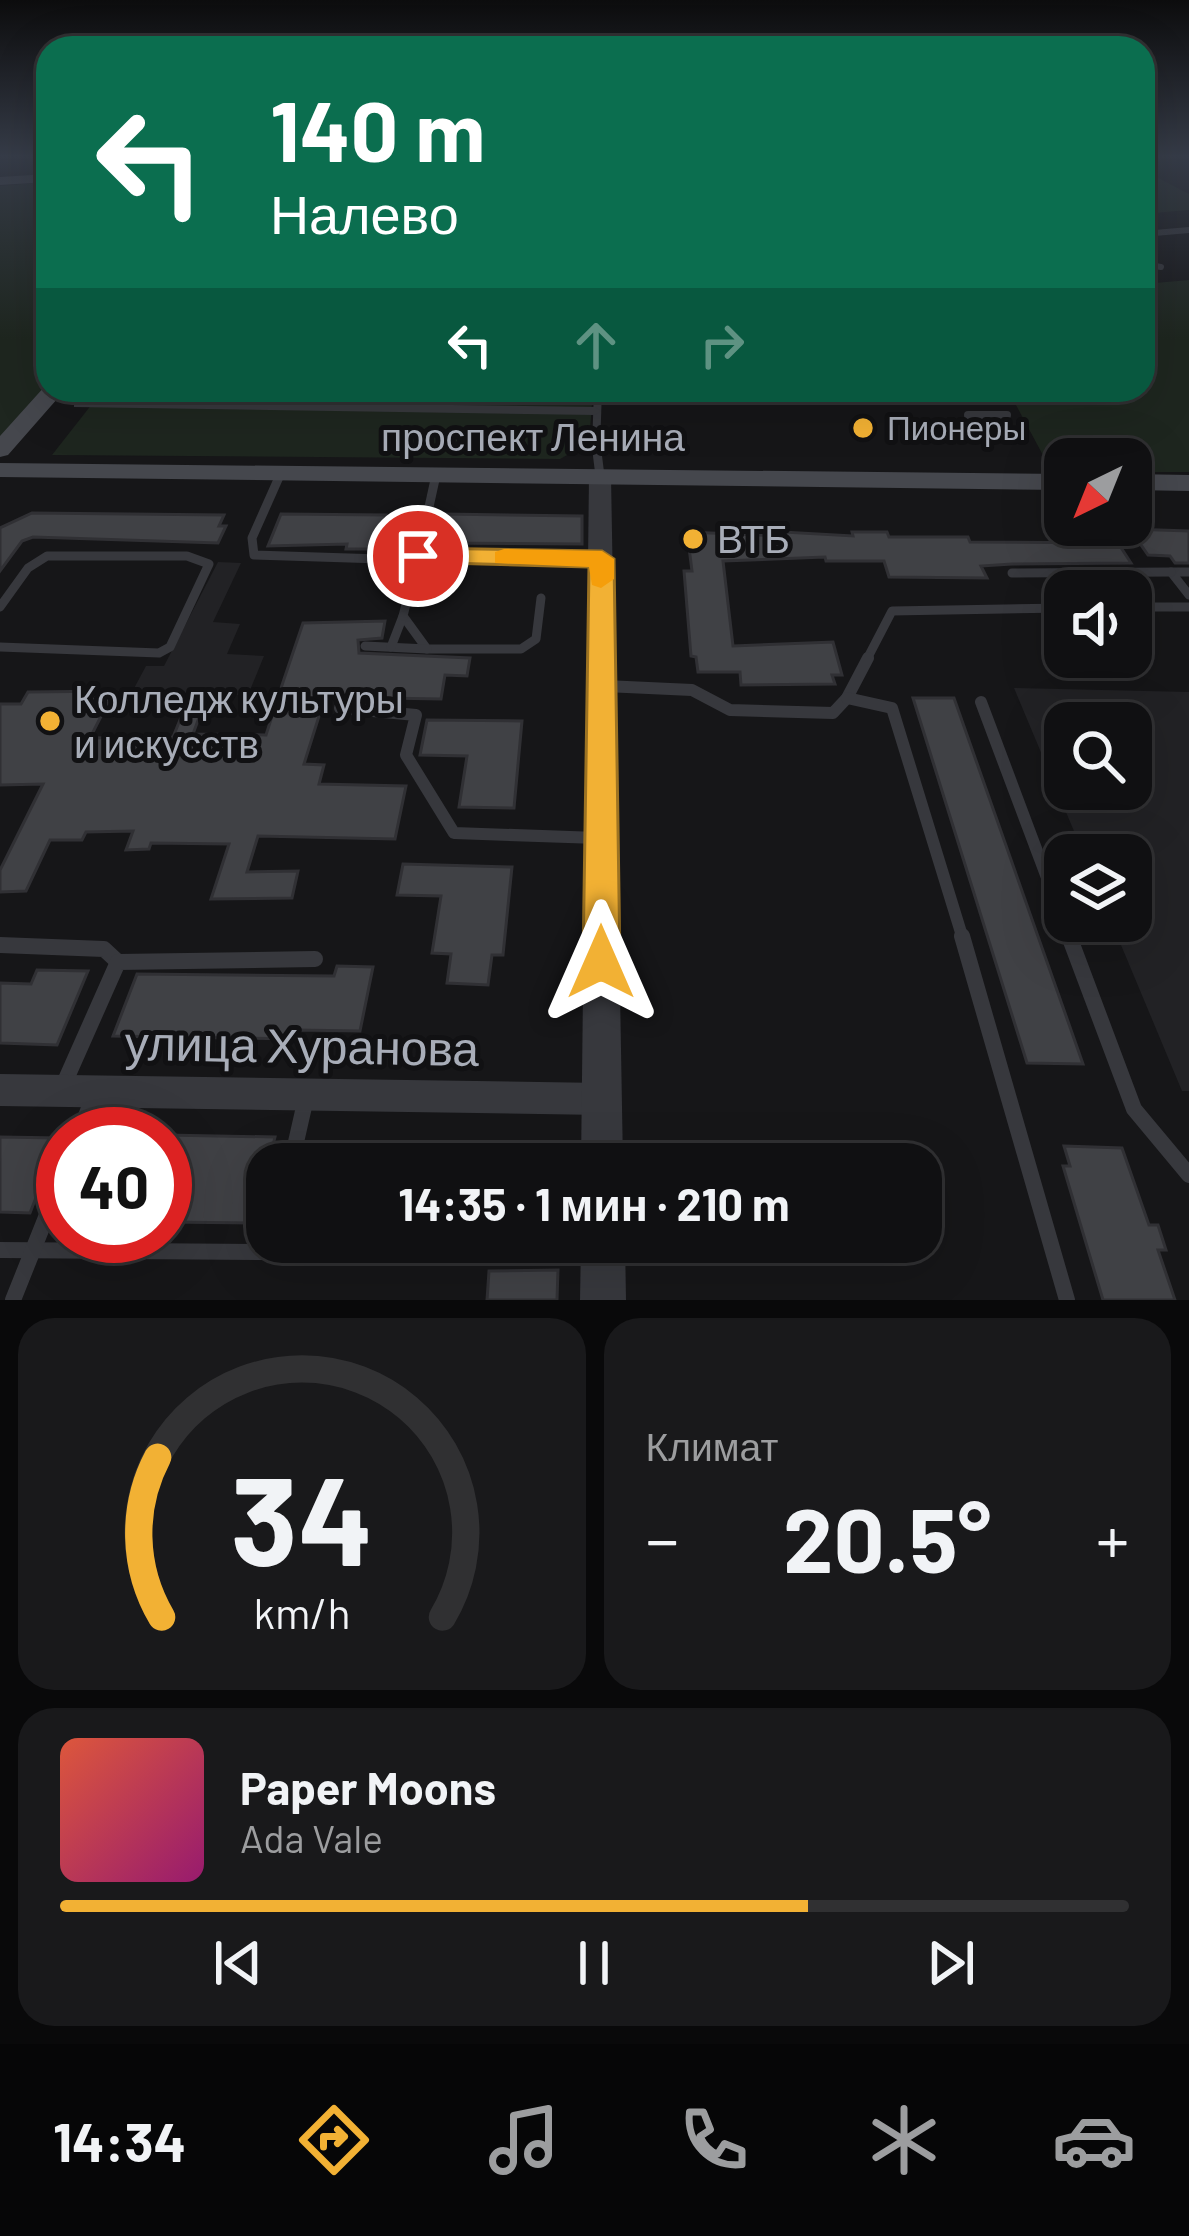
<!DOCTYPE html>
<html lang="ru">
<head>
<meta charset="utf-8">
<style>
  body { margin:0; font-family:Barlow,sans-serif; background:#19191b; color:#f1f3f6; height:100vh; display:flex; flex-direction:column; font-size:45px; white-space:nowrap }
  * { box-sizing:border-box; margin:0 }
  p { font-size:39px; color:#9c9d9f }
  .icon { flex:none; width:66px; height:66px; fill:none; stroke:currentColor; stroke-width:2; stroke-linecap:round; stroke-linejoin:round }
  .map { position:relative; height:1300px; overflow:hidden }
  .sheet { display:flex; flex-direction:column; gap:18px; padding:18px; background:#09090a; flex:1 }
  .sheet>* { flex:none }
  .top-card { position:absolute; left:36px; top:36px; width:1119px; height:366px; border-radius:36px; box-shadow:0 12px 48px #0002,0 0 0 3px #303032; background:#0b6e4f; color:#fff; overflow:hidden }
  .needle { width:78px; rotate:223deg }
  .fabs { position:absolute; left:1044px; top:438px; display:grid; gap:24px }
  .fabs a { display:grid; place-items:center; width:108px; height:108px; border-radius:24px; background:#101012; box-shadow:0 12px 48px #0002,0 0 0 3px #303032; font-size:60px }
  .speed { position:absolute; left:36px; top:1107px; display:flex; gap:24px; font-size:60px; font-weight:700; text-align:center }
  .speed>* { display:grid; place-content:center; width:156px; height:156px; border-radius:50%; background:#101012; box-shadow:0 12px 48px #0002,0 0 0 3px #303032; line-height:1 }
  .speed .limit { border:18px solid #d22; background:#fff; color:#111 }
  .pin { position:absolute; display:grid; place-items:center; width:102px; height:102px; color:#fff; margin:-51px; border:6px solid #fff; border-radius:50%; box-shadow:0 3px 12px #0007 }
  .me { position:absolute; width:132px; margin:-66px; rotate:0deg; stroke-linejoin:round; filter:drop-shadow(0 0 9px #0008) }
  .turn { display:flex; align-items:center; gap:42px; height:252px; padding:0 36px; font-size:54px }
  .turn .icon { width:156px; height:156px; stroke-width:2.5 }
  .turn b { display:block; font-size:84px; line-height:102px }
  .lanes { display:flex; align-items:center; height:114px; padding:0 36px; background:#0003; justify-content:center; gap:60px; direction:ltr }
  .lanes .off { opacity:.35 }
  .big { font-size:90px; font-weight:700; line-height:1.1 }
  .sheet .card { flex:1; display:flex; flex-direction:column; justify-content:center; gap:18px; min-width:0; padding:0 42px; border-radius:36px; background:#19191b }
  .sheet .dial { align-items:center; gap:0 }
  .dial svg { height:312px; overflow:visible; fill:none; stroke:#303032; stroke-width:7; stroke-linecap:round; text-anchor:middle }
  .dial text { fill:#f1f3f6; stroke:none }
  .song { display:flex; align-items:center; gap:36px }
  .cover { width:144px; height:144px; border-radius:18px; background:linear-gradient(135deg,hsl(10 70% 55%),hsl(320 70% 35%)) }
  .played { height:12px; border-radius:6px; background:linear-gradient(90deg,#f2b134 70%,#303032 70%) }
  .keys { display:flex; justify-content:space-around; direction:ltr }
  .heat { display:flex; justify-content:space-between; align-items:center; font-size:66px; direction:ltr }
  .sheet .tiles { flex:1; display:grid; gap:18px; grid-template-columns:1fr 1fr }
  .card:last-child { grid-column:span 2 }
  .trip { position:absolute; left:246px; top:1143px; width:696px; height:120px; border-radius:36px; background:#101012; box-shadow:0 12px 48px #0002,0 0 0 3px #303032; font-weight:700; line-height:120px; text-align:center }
  .tabs { display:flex; height:192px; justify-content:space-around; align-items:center; background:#060607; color:#9c9d9f }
  .tabs .icon { width:84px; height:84px }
  .tabs .selected { color:#f2b134 }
  .tabs b { font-size:54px; color:#f1f3f6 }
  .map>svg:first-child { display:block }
  .built { fill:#222225; fill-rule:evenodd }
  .green { fill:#1e261f }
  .building { fill:#404145; stroke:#303034; stroke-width:3 }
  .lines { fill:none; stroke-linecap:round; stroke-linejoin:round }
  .service-far4 { stroke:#37383d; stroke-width:6 }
  .service-far3 { stroke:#37383d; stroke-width:8 }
  .service-far2 { stroke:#37383d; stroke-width:9 }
  .service-far1 { stroke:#37383d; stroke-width:12 }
  .service { stroke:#37383d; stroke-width:16 }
  .pedestrian { fill:#37383d; fill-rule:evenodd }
  .minor { fill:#37383d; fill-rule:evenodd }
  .tertiary { fill:#37383d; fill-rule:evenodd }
  .secondary { fill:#45474d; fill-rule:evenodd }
  .route { fill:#f2b134; stroke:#9d7322; stroke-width:3 }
  .slow { fill:#f59e0b }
  .poi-dot { fill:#f2b134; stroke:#111113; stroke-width:4.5 }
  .labels { text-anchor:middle; stroke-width:10; stroke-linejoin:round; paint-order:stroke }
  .far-poi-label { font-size:33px; fill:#a8adb8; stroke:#111113; text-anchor:start }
  .street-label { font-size:39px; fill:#a8adb8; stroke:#111113 }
  .poi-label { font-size:39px; fill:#a8adb8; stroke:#111113; text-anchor:start }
  .near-street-label { font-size:48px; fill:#a8adb8; stroke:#111113 }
</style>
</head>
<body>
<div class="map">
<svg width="1189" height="1300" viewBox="0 0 1189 1300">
  <rect width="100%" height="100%" fill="#161618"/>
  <g class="built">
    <polygon points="218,562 241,563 213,622 240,624 227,654 264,656 248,695 174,693 166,708 124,707 146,666 164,666"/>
    <path d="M1014,688L1189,692V1091H1182L1111,921H1131V855H1084ZM1065,723H1131V789H1065Z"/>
  </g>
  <g class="green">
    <polygon points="1143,170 1189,194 1189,210 1143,214"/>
    <polygon points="48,182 48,386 0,440 0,186"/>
    <polygon points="1189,280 1189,472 1131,472 1131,459 1065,459 1065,472 1052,472 1008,390 1143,390 1143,284"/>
    <polygon points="103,390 593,390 589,443 560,459 52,455"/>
  </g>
  <g class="building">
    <polygon points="32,513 224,515 219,526 226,526 218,543 33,537 22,541 0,571 0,528"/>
    <polygon points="281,514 386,515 377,549 346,549 347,544 268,546"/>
    <polygon points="442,514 582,516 582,544 436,543"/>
    <polygon points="1130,529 1189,531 1189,563 1175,563 1170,556 1148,555"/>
    <polygon points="687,532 785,536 784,532 853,536 852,532 887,532 889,537 968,537 970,542 1118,543 1131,563 1012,564 981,566 987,578 889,577 884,561 826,561 825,557 723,561 733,646 833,642 842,675 832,675 835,684 741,685 740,672 698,672 696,657 691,656 684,571 692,571"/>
    <polygon points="385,621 382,638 358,640 359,653 470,658 467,676 445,675 441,699 325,697 304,764 324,765 319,784 406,786 395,839 258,836 247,872 298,871 292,898 211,899 229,844 151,843 149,849 126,850 133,831 86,832 82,840 50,840 26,891 0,892 0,870 43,784 0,785 0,704 21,704 28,692 114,691 90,738 173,737 182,715 200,715 193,734 266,735 273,713 286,713 286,691 280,691 303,623"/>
    <polygon points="913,698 954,698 1083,1064 1027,1063"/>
    <polygon points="427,720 522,721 514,808 459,807 467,756 420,755"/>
    <polygon points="403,864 512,867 503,955 492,955 488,985 447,983 451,954 432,953 441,896 397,895"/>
    <polygon points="337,966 373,967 360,1031 296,1030 293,1039 113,1036 137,974 334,976"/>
    <polygon points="37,970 88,971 57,1045 0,1043 0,983 31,984"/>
    <polygon points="165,1135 275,1137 254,1223 165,1222"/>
    <polygon points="0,1137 59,1138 30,1213 0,1212"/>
    <polygon points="317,1143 552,1143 551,1164 313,1164"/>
    <polygon points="1064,1146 1122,1148 1149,1225 1158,1225 1166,1250 1158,1250 1175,1300 1103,1300 1063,1166 1070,1166"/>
    <polygon points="558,1270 557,1300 487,1300 489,1271"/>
  </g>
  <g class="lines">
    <g class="service-far4">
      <polyline points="1143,234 1189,230"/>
      <polyline points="1143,264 1161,267"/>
    </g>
    <g class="service-far3">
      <polyline points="968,415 1007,415"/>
      <polyline points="596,447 598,390"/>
    </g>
    <g class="service-far2">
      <polyline points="596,444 600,476"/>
      <polyline points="280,475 252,538 254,555 381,559"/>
      <polyline points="418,557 436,475"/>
      <polyline points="1189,572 1171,572 1189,595"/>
      <polyline points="1012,573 1171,572"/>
      <polyline points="541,598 536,639 521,649 427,649 403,616 418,557 598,559"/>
      <polyline points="0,607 28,568 47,556 187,556 209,564 170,647 159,653 0,647"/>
      <polyline points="1131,607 1189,607"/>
      <polyline points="365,646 427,649"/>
      <polyline points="391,647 403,616"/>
      <polyline points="866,661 892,611 1065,608"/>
    </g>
    <g class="service-far1">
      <polyline points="605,686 692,690 730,710 833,713 847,698 868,658"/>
      <polyline points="847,698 892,708 963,939"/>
      <polyline points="981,702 1070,939"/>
      <polyline points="340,708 416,715 406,755 454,833 598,838"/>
    </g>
    <g class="service">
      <polyline points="962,936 1067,1300"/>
      <polyline points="1069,936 1134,1109 1189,1175"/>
      <polyline points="0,945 104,949 118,962"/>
      <polyline points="63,1086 118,962 315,959"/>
      <polyline points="79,1134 93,1098"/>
      <polyline points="291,1164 306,1098"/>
      <polyline points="0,1250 270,1252 272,1242"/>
      <polyline points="13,1300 63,1175"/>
    </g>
    <polygon class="pedestrian" points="78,400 595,407 601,411 595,415 74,407 74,401"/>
    <polygon class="minor" points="0,1074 602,1083 613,1088 618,1099 613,1110 602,1115 0,1106"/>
    <g class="tertiary">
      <polygon points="600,469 611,476 623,1164 581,1164 589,476"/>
      <polygon points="581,1242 625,1242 626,1300 580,1300"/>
    </g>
    <g class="secondary">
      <polygon points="48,174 48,182 0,185 0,177"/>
      <polygon points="46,385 48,390 65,390 8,455 0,457 0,436"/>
      <polygon points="0,463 1065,474 1065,490 0,477"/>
      <polygon points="1131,474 1189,475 1189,491 1131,490"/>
    </g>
  </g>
  <linearGradient id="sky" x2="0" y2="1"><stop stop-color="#0c0c0d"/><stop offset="0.46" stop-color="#363c48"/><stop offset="1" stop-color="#363c48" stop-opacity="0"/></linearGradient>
  <rect width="1189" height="339" fill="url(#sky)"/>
  <polygon class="route" points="418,548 602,551 614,559 620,962 614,975 601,981 588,975 583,962 589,567 409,562 405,556"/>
  <polygon class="slow" points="504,549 602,551 614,559 614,579 601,588 592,585 589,567 495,563 495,552"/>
  <g class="poi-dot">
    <circle cx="863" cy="428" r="12"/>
    <circle cx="693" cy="539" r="12"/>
    <circle cx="50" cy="721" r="12"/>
  </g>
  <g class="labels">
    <g class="far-poi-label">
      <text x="887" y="440">Пионеры</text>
    </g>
    <g class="street-label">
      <text x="533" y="451">проспект Ленина</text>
    </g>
    <g class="poi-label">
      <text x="717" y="553">ВТБ</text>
      <text x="74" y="713">Колледж культуры<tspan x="74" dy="45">и искусств</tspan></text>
    </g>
    <g class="near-street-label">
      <text transform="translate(302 1046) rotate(1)" y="17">улица Хуранова</text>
    </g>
  </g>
</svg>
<div class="fabs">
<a><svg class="needle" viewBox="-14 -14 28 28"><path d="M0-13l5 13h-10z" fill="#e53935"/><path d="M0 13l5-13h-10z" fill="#9c9d9f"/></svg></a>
<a><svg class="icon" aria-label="sound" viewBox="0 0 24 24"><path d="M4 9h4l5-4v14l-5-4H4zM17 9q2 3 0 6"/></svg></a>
<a><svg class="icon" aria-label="search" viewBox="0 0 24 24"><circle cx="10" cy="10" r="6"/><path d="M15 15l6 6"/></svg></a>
<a><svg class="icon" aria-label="layers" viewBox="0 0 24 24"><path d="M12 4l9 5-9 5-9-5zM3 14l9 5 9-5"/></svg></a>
</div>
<div class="speed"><div class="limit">40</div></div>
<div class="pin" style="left:418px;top:556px;background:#d93025"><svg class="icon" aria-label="arrive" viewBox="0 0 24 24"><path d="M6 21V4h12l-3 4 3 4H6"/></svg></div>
<svg class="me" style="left:601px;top:962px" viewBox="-20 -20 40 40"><path d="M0-17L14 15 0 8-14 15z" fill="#f2b134" stroke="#fff" stroke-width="4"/></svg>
<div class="trip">14:35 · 1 мин · 210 m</div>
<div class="top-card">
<div class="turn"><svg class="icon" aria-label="left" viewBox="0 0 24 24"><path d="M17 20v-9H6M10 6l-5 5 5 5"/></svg><div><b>140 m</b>Налево</div></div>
<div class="lanes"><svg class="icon" aria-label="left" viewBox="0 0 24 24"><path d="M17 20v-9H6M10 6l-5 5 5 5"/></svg><svg class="icon off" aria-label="ahead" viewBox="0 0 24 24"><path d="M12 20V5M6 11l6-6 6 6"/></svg><svg class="icon off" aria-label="right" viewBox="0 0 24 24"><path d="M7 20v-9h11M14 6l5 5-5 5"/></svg></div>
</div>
</div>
<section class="sheet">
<div class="tiles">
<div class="card dial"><svg viewBox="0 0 100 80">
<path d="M14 69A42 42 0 1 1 86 69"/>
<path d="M14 69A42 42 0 0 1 13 28" stroke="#f2b134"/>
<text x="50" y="56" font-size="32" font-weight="700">34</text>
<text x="50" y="72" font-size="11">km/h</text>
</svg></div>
<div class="card"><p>Климат</p>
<div class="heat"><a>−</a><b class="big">20.5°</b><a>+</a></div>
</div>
<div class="card">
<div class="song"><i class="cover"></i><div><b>Paper Moons</b><p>Ada Vale</p></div></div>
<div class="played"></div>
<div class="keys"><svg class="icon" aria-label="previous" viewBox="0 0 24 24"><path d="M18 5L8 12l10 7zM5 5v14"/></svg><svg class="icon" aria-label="pause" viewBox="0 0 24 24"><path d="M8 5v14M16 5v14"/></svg><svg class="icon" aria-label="next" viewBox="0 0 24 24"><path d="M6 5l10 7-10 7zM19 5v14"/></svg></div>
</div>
</div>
</section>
<nav class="tabs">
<b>14:34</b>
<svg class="icon selected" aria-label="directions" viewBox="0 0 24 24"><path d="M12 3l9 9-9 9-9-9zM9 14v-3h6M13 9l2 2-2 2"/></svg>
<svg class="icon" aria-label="music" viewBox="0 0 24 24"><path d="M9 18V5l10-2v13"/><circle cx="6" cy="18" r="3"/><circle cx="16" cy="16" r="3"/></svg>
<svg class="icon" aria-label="phone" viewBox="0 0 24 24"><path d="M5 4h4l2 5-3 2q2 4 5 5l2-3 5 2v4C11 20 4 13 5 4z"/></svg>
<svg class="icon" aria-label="climate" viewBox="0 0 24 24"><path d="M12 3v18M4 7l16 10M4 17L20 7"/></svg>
<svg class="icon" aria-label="car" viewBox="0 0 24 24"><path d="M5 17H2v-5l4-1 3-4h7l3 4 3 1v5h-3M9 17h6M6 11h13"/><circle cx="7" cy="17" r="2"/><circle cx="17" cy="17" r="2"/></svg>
</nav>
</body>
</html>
